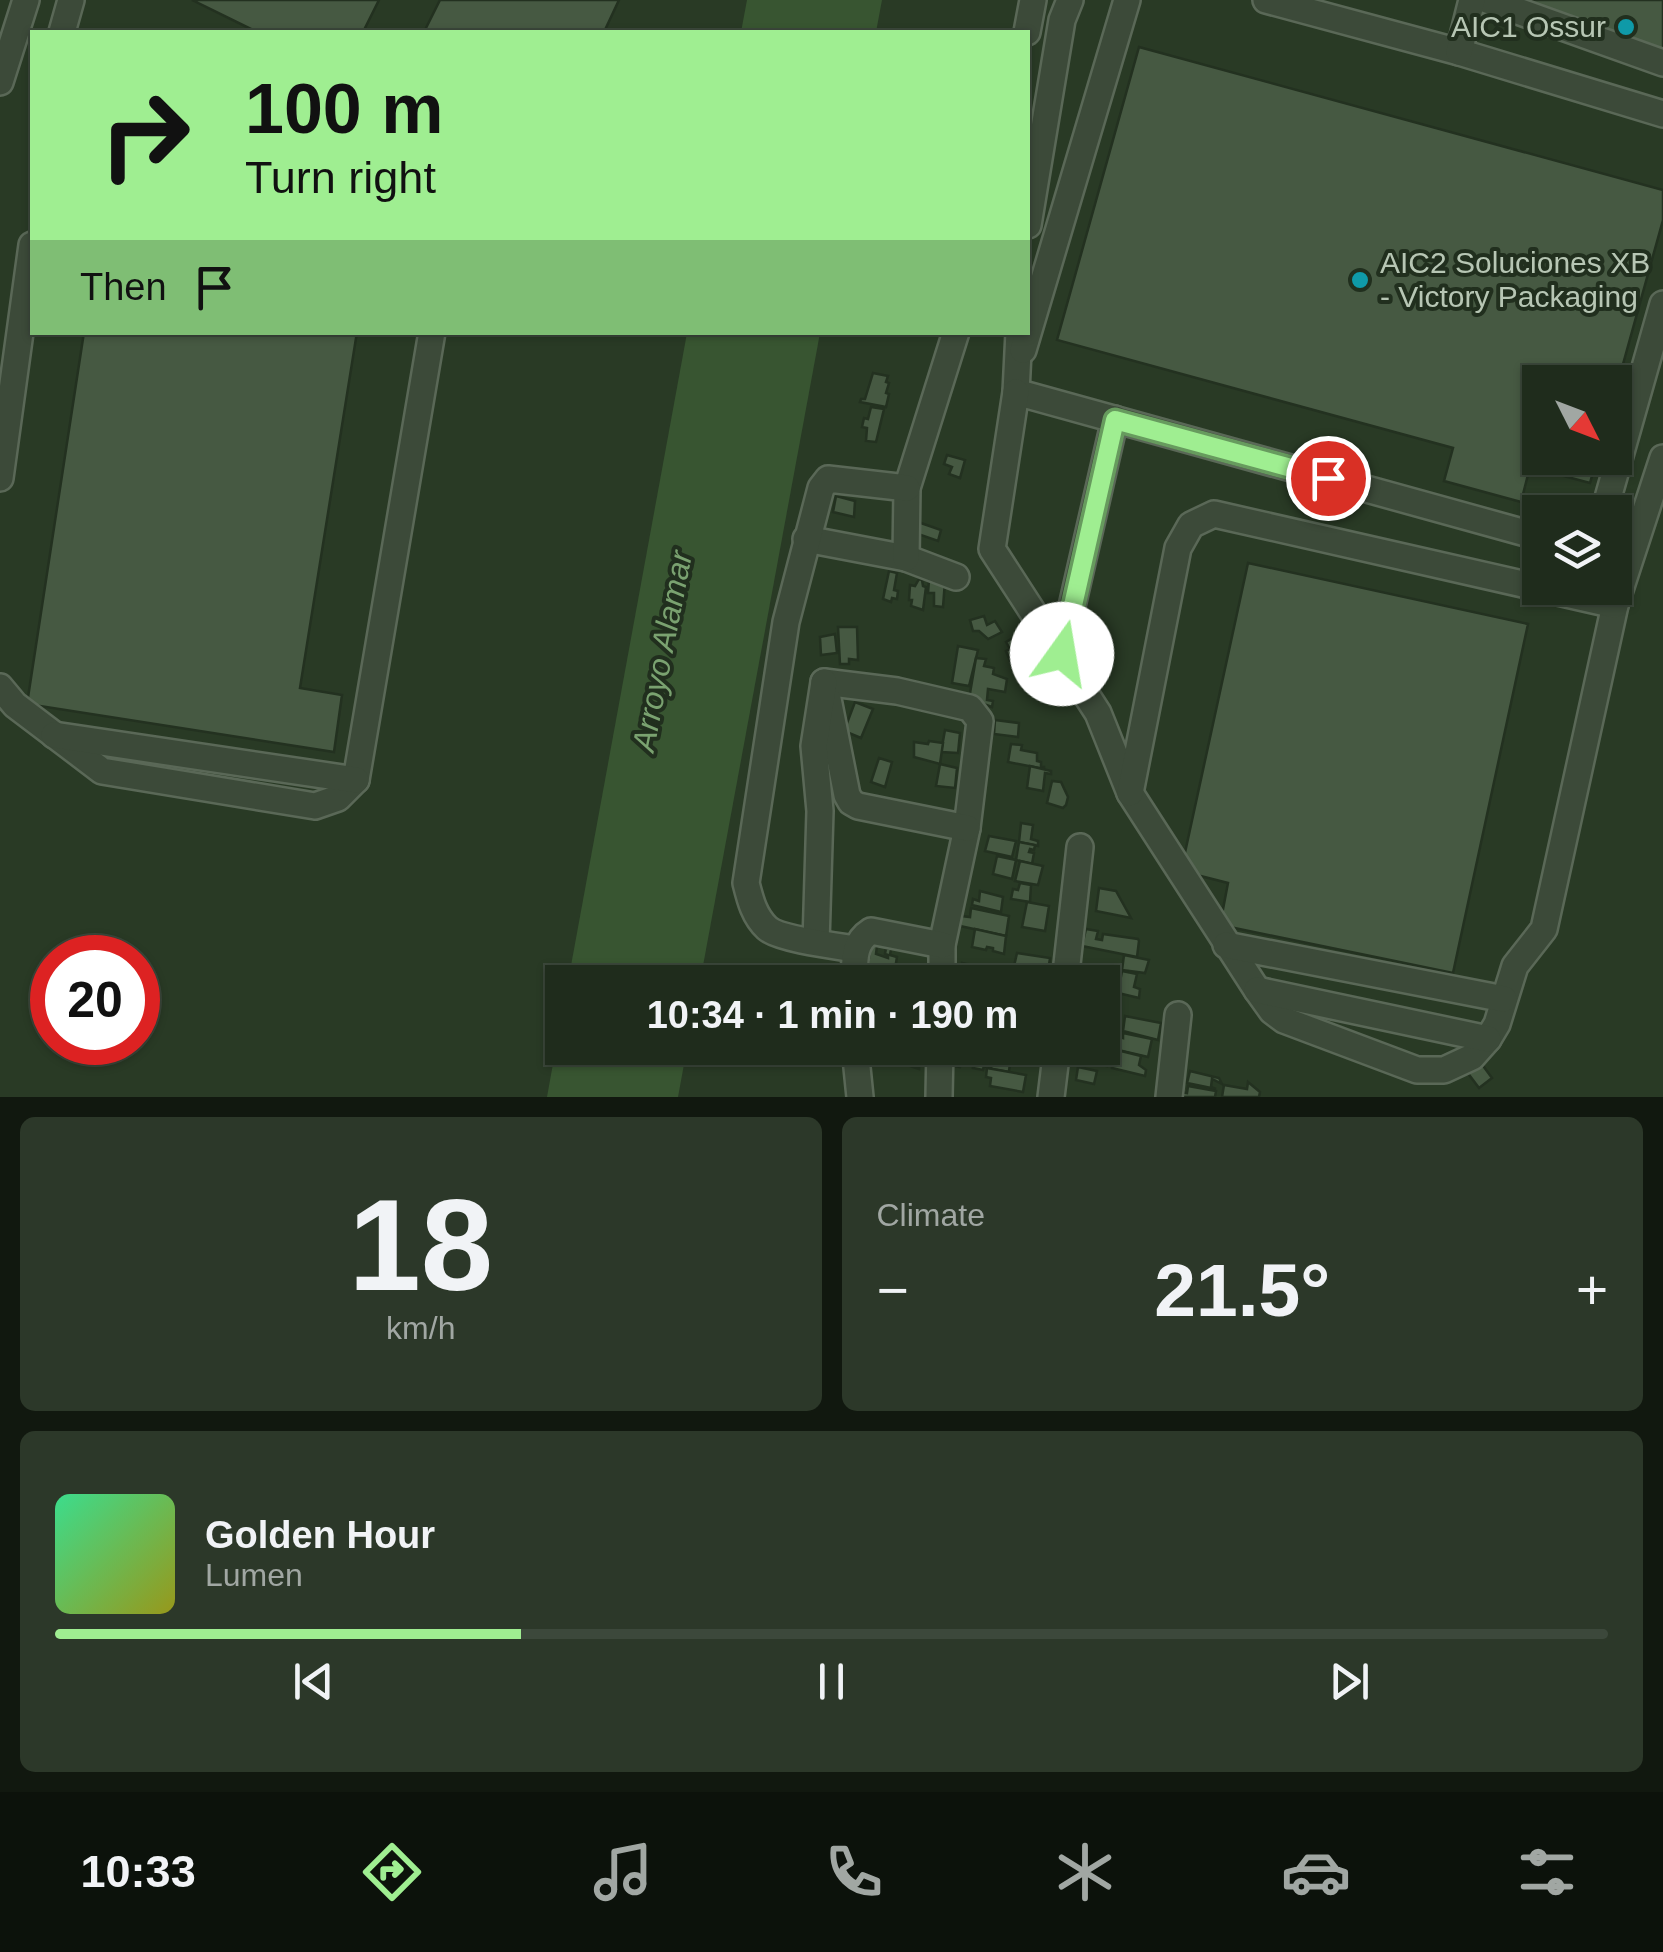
<!DOCTYPE html>
<html lang="en">
<head>
<meta charset="utf-8">
<style>
  body { margin:0; font-family:Arial,sans-serif; background:#2c3829; color:#f1f3f6; height:100vh; display:flex; flex-direction:column; font-size:38px; white-space:nowrap }
  * { box-sizing:border-box; margin:0 }
  p { font-size:32px; color:#a1a7a3 }
  .icon { flex:none; width:55px; height:55px; fill:none; stroke:currentColor; stroke-width:2; stroke-linecap:round; stroke-linejoin:round }
  .map { position:relative; height:1097px; overflow:hidden }
  .side { display:flex; flex-direction:column; gap:20px; padding:20px; background:#11180f; flex:1 }
  .side>* { flex:none }
  .top-card { position:absolute; left:30px; top:30px; width:1000px; height:305px; border-radius:0px; box-shadow:0 2px 8px #0004,0 0 0 2px #3c483b; background:#9fee91; color:#111; overflow:hidden }
  .needle { width:65px; rotate:132deg }
  .controls { position:absolute; left:1522px; top:365px; display:grid; gap:20px }
  .controls a { display:grid; place-items:center; width:110px; height:110px; border-radius:0px; background:#1f2c1c; box-shadow:0 2px 8px #0004,0 0 0 2px #3c483b; font-size:50px }
  .speed { position:absolute; left:30px; top:935px; display:flex; gap:20px; font-size:50px; font-weight:700; text-align:center }
  .speed>* { display:grid; place-content:center; width:130px; height:130px; border-radius:50%; background:#1f2c1c; box-shadow:0 2px 8px #0004,0 0 0 2px #3c483b; line-height:1 }
  .speed .limit { border:15px solid #d22; background:#fff; color:#111 }
  .pin { position:absolute; display:grid; place-items:center; width:85px; height:85px; color:#fff; margin:-42px; border:5px solid #fff; border-radius:50%; box-shadow:0 2px 10px #0007 }
  .me { position:absolute; width:110px; margin:-55px; rotate:13deg; stroke-linejoin:round; filter:drop-shadow(0 0 8px #0008) }
  .turn { display:flex; align-items:center; gap:35px; height:210px; padding:0 50px; font-size:45px }
  .turn .icon { width:130px; height:130px; stroke-width:2.5 }
  .turn b { display:block; font-size:70px; line-height:85px }
  .then { display:flex; align-items:center; height:95px; padding:0 50px; background:#0003; gap:20px; font-size:38px }
  .big { font-size:75px; font-weight:600; line-height:1.1 }
  .side .tile { flex:1; display:flex; flex-direction:column; justify-content:center; gap:15px; min-width:0; padding:0 35px; border-radius:15px; background:#2c3829 }
  .side .dial { align-items:center; gap:0 }
  .dial b { font-size:130px; line-height:1 }
  .song { display:flex; align-items:center; gap:30px }
  .cover { width:120px; height:120px; border-radius:15px; background:linear-gradient(135deg,hsl(150 70% 55%),hsl(60 70% 35%)) }
  .played { height:10px; border-radius:5px; background:linear-gradient(90deg,#9fee91 30%,#3c483b 30%) }
  .keys { display:flex; justify-content:space-around; direction:ltr }
  .heat { display:flex; justify-content:space-between; align-items:center; font-size:55px; direction:ltr }
  .side .tiles { flex:1; display:grid; gap:20px; grid-template-columns:1fr 1fr }
  .tile:last-child { grid-column:span 2 }
  .trip { position:absolute; left:545px; top:965px; width:575px; height:100px; border-radius:0px; background:#1f2c1c; box-shadow:0 2px 8px #0004,0 0 0 2px #3c483b; font-weight:600; line-height:100px; text-align:center }
  .tabs { display:flex; height:160px; justify-content:space-around; align-items:center; background:#0c120b; color:#a1a7a3 }
  .tabs .icon { width:70px; height:70px }
  .tabs .on { color:#9fee91 }
  .tabs b { font-size:45px; color:#f1f3f6 }
  .map>svg:first-child { display:block }
  .water { fill:#385531 }
  .building { fill:#465942; stroke:#233120; stroke-width:2.5 }
  .lines { fill:none; stroke-linecap:round; stroke-linejoin:round }
  .minor-casing { stroke:#5a6857; stroke-width:30 }
  .minor { stroke:#3c4a39; stroke-width:25 }
  .route-casing { stroke:#679b5e; stroke-width:25 }
  .route { stroke:#9fee91; stroke-width:18 }
  .culture-dot { fill:#0f9aa8; stroke:#212f1e; stroke-width:4 }
  .labels { text-anchor:middle; stroke-width:8; stroke-linejoin:round; paint-order:stroke }
  .poi-label { font-size:30px; fill:#b7c6b4; stroke:#212f1e; text-anchor:end }
  .water-label { font-size:32px; font-style:italic; fill:#7aa270; stroke:#212f1e }
</style>
</head>
<body>
<div class="map">
<svg width="1663" height="1097" viewBox="0 0 1663 1097">
  <rect width="100%" height="100%" fill="#293a25"/>
  <g class="water">
    <polygon points="747,0 882,0 876,32 741,32"/>
    <polygon points="687,333 820,333 700,982 568,982"/>
    <polygon points="562,1014 562,1048 687,1048 678,1097 547,1097"/>
  </g>
  <g class="building">
    <polygon points="192,0 379,0 363,32 257,32"/>
    <polygon points="440,0 619,0 604,32 424,32"/>
    <polygon points="1516,0 1663,0 1663,53"/>
    <polygon points="1139,47 1663,190 1663,220 1615,393 1615,382 1540,382 1540,458 1597,458 1590,483 1530,467 1521,502 1444,481 1453,448 1057,340"/>
    <polygon points="84,332 357,332 300,688 342,695 334,752 27,704"/>
    <polygon points="873,373 888,376 886,382 889,383 886,393 889,394 886,407 860,402 861,399 865,399"/>
    <polygon points="871,407 884,409 876,442 866,441 867,428 862,427 864,418 868,419"/>
    <polygon points="947,455 965,460 960,478 949,474 952,467 944,464"/>
    <polygon points="836,496 855,501 854,517 833,512"/>
    <polygon points="918,522 941,530 938,541 915,533"/>
    <polygon points="1248,563 1528,624 1453,973 1220,925 1228,883 1181,871"/>
    <polygon points="889,571 897,573 894,590 898,591 897,599 892,598 891,602 883,599"/>
    <polygon points="919,579 922,580 923,586 926,587 923,610 911,606 912,600 909,600 910,585 915,586"/>
    <polygon points="929,580 945,581 943,607 934,606 934,593 928,593"/>
    <polygon points="984,616 987,625 995,621 1002,632 988,639 979,631 973,631 970,620"/>
    <polygon points="838,627 857,627 858,660 849,659 849,664 840,664"/>
    <polygon points="835,634 837,653 821,655 820,637"/>
    <polygon points="1013,638 1028,666 1019,671 1013,662 1011,663 1006,651 1010,649 1006,642"/>
    <polygon points="958,646 978,650 969,686 952,683"/>
    <polygon points="976,658 986,659 984,666 994,668 993,674 1007,679 1005,692 988,689 987,700 993,701 992,707 969,699"/>
    <polygon points="855,702 873,709 861,738 844,731"/>
    <polygon points="995,720 1019,723 1018,737 994,734"/>
    <polygon points="945,730 960,733 958,753 941,752"/>
    <polygon points="929,741 943,743 940,764 914,757 914,742 928,744"/>
    <polygon points="1011,744 1022,745 1021,750 1037,753 1037,761 1041,762 1041,767 1044,767 1044,769 1008,762"/>
    <polygon points="879,758 892,762 885,787 871,782"/>
    <polygon points="940,764 957,768 955,788 936,786"/>
    <polygon points="1030,766 1051,771 1051,774 1045,773 1043,791 1027,788"/>
    <polygon points="1052,781 1061,782 1068,797 1066,805 1063,808 1047,803"/>
    <polygon points="1021,823 1033,825 1031,839 1038,841 1038,846 1019,842"/>
    <polygon points="989,836 1016,841 1012,857 985,851"/>
    <polygon points="1019,842 1035,845 1034,850 1030,849 1029,852 1034,853 1032,864 1016,860"/>
    <polygon points="997,856 1016,860 1012,879 993,874"/>
    <polygon points="1020,861 1043,866 1038,885 1015,881"/>
    <polygon points="1020,883 1031,885 1030,902 1011,899 1013,889 1018,890"/>
    <polygon points="1099,888 1116,891 1131,918 1096,911"/>
    <polygon points="980,891 1003,897 1001,912 972,905 973,899 979,901"/>
    <polygon points="1027,902 1049,906 1045,931 1022,927"/>
    <polygon points="971,908 1009,916 1006,936 960,926 961,916 970,917"/>
    <polygon points="975,929 1006,936 1004,954 993,951 993,948 987,947 986,950 972,947"/>
    <polygon points="1086,929 1098,931 1096,939 1102,940 1103,934 1138,939 1139,941 1137,957 1082,946"/>
    <polygon points="871,945 877,946 876,954 888,958 888,955 885,954 886,948 891,949 890,955 897,957 895,969 868,964"/>
    <polygon points="1017,953 1050,958 1048,972 1045,971 1043,982 1012,975"/>
    <polygon points="1124,955 1149,960 1145,973 1122,970"/>
    <polygon points="962,963 1001,971 1001,974 990,971 988,982 960,982"/>
    <polygon points="1082,965 1106,970 1105,990 1102,990 1102,982 1071,982 1072,974 1081,976"/>
    <polygon points="1122,971 1137,974 1134,987 1140,989 1139,998 1118,993"/>
    <polygon points="1125,1016 1161,1023 1158,1040 1123,1031"/>
    <polygon points="1123,1033 1152,1039 1148,1057 1118,1050 1120,1037 1123,1038"/>
    <polygon points="1102,1047 1109,1048 1107,1066 1072,1060 1075,1048"/>
    <polygon points="893,1048 919,1048 919,1069 893,1060"/>
    <polygon points="949,1048 979,1048 990,1050 987,1067 984,1065 983,1070 973,1068 974,1061 962,1059 960,1067 949,1065 949,1055 955,1056 956,1050"/>
    <polygon points="1113,1049 1141,1056 1139,1065 1146,1070 1145,1076 1112,1068"/>
    <polygon points="993,1050 1011,1053 1009,1072 991,1069"/>
    <polygon points="1481,1063 1492,1078 1479,1088 1467,1072"/>
    <polygon points="1078,1067 1097,1071 1094,1084 1076,1080"/>
    <polygon points="987,1068 1026,1075 1023,1092 990,1086 991,1078 986,1077"/>
    <polygon points="1190,1071 1219,1078 1222,1084 1212,1079 1211,1087 1216,1089 1187,1083"/>
    <polygon points="1248,1082 1260,1092 1259,1097 1222,1097 1224,1085 1247,1089"/>
    <polygon points="1188,1086 1216,1091 1215,1097 1179,1097 1180,1092 1187,1093"/>
  </g>
  <g class="lines">
    <g class="minor-casing">
      <g id="minor">
        <polyline points="1266,0 1459,52 1663,114"/>
        <polyline points="1487,0 1663,63"/>
        <polyline points="62,32 71,0"/>
        <polyline points="1027,32 1033,0"/>
        <polyline points="1459,52 1472,0"/>
        <polyline points="0,82 26,0"/>
        <polyline points="1028,225 1062,20 1070,0"/>
        <polyline points="1019,332 1016,392 1540,537"/>
        <polyline points="1023,350 1127,0"/>
        <polyline points="1016,392 992,549 1098,713 1130,793 1257,990 1272,1011 1284,1020 1417,1070 1444,1070 1472,1057 1488,1039 1497,1024 1515,966 1544,929 1615,605 1663,458"/>
        <polyline points="0,478 32,245"/>
        <polyline points="1604,512 1663,304"/>
        <polyline points="806,539 906,558 956,577"/>
        <polyline points="906,558 907,488 956,332"/>
        <polyline points="1061,654 1115,419"/>
        <polyline points="824,682 897,691 970,708 980,721 967,828 942,945 942,982"/>
        <polyline points="0,687 15,705 102,771 315,806 338,798 356,780 432,332"/>
        <polyline points="828,699 847,795 851,802 858,806 967,828"/>
        <polyline points="54,735 356,780"/>
        <polyline points="1130,793 1178,548 1191,525 1214,514 1615,605"/>
        <polyline points="816,942 820,811 814,746 824,682"/>
        <polyline points="1226,945 1504,999"/>
        <path d="M855,949C836,946 779,939 767,928C754,916 750,899 746,883L786,622L821,488L828,479L907,488"/>
        <path d="M854,982C855,962 852,943 871,931L942,945"/>
        <polyline points="1065,982 1080,847"/>
        <polyline points="1257,990 1488,1039"/>
        <polyline points="855,1048 860,1097"/>
        <polyline points="939,1097 940,1048"/>
        <polyline points="1051,1097 1057,1048"/>
        <polyline points="1169,1097 1178,1015"/>
      </g>
    </g>
    <use href="#minor" class="minor"/>
  </g>
  <g class="lines">
    <g class="route-casing">
      <polyline id="route" points="1062,654 1115,420 1328,478"/>
    </g>
    <use href="#route" class="route"/>
  </g>
  <g class="culture-dot">
    <circle cx="1626" cy="27" r="10"/>
    <circle cx="1360" cy="280" r="10"/>
  </g>
  <g class="labels">
    <g class="poi-label">
      <text x="1606" y="37">AIC1 Ossur</text>
      <text x="1380" y="273" text-anchor="start">AIC2 Soluciones XB<tspan x="1380" dy="34">- Victory Packaging</tspan></text>
    </g>
    <g class="water-label">
      <text transform="translate(662 651) rotate(-79)" y="11">Arroyo Alamar</text>
    </g>
  </g>
</svg>
<div class="controls">
<a><svg class="needle" viewBox="-14 -14 28 28"><path d="M0-13l5 13h-10z" fill="#e53935"/><path d="M0 13l5-13h-10z" fill="#a1a7a3"/></svg></a>
<a><svg class="icon" aria-label="layers" viewBox="0 0 24 24"><path d="M12 4l9 5-9 5-9-5zM3 14l9 5 9-5"/></svg></a>
</div>
<div class="speed"><div class="limit">20</div></div>
<div class="pin" style="left:1328px;top:478px;background:#d93025"><svg class="icon" aria-label="arrive" viewBox="0 0 24 24"><path d="M6 21V4h12l-3 4 3 4H6"/></svg></div>
<svg class="me" style="left:1062px;top:654px" viewBox="-20 -20 40 40"><circle r="19" fill="#fff"/><path d="M0-13L10 11 0 6-10 11z" fill="#9fee91"/></svg>
<div class="trip">10:34 · 1 min · 190 m</div>
<div class="top-card">
<div class="turn"><svg class="icon" aria-label="right" viewBox="0 0 24 24"><path d="M7 20v-9h11M14 6l5 5-5 5"/></svg><div><b>100 m</b>Turn right</div></div>
<div class="then">Then<svg class="icon" aria-label="arrive" viewBox="0 0 24 24"><path d="M6 21V4h12l-3 4 3 4H6"/></svg></div>
</div>
</div>
<section class="side">
<div class="tiles">
<div class="tile dial"><b>18</b><p>km/h</p></div>
<div class="tile"><p>Climate</p>
<div class="heat"><a>−</a><b class="big">21.5°</b><a>+</a></div>
</div>
<div class="tile">
<div class="song"><i class="cover"></i><div><b>Golden Hour</b><p>Lumen</p></div></div>
<div class="played"></div>
<div class="keys"><svg class="icon" aria-label="previous" viewBox="0 0 24 24"><path d="M18 5L8 12l10 7zM5 5v14"/></svg><svg class="icon" aria-label="pause" viewBox="0 0 24 24"><path d="M8 5v14M16 5v14"/></svg><svg class="icon" aria-label="next" viewBox="0 0 24 24"><path d="M6 5l10 7-10 7zM19 5v14"/></svg></div>
</div>
</div>
</section>
<nav class="tabs">
<b>10:33</b>
<svg class="icon on" aria-label="directions" viewBox="0 0 24 24"><path d="M12 3l9 9-9 9-9-9zM9 14v-3h6M13 9l2 2-2 2"/></svg>
<svg class="icon" aria-label="music" viewBox="0 0 24 24"><path d="M9 18V5l10-2v13"/><circle cx="6" cy="18" r="3"/><circle cx="16" cy="16" r="3"/></svg>
<svg class="icon" aria-label="phone" viewBox="0 0 24 24"><path d="M5 4h4l2 5-3 2q2 4 5 5l2-3 5 2v4C11 20 4 13 5 4z"/></svg>
<svg class="icon" aria-label="climate" viewBox="0 0 24 24"><path d="M12 3v18M4 7l16 10M4 17L20 7"/></svg>
<svg class="icon" aria-label="car" viewBox="0 0 24 24"><path d="M5 17H2v-5l4-1 3-4h7l3 4 3 1v5h-3M9 17h6M6 11h13"/><circle cx="7" cy="17" r="2"/><circle cx="17" cy="17" r="2"/></svg>
<svg class="icon" aria-label="filters" viewBox="0 0 24 24"><path d="M4 7h16M4 17h16"/><circle cx="9" cy="7" r="2"/><circle cx="15" cy="17" r="2"/></svg>
</nav>
</body>
</html>
